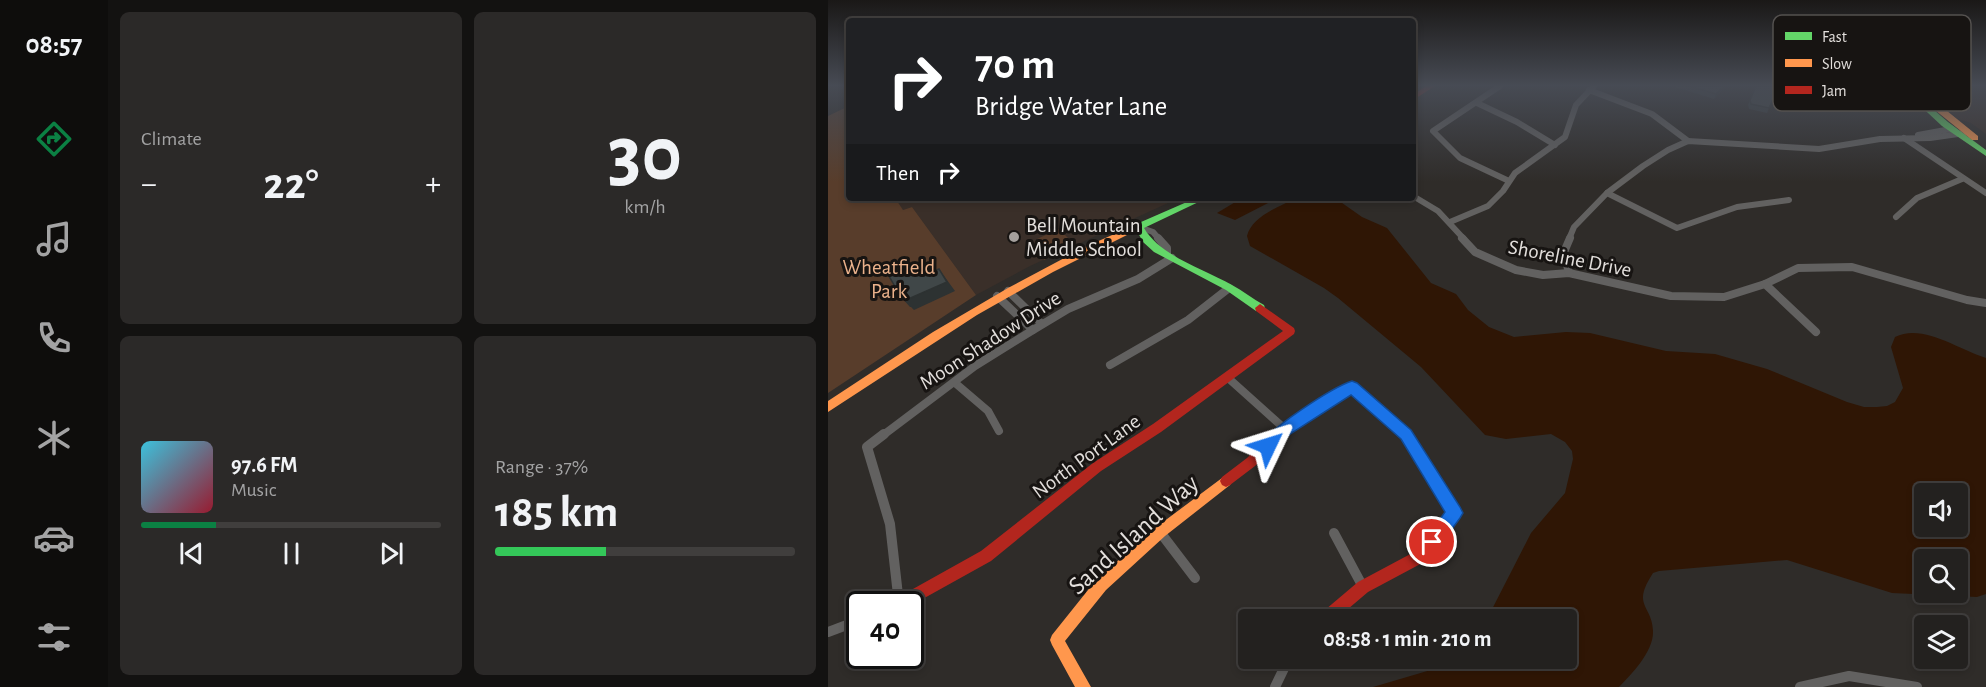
<!DOCTYPE html>
<html lang="en">
<head>
<meta charset="utf-8">
<style>
  body { margin:0; font-family:"Alegreya Sans",sans-serif; background:#2b2928; color:#f1f3f6; height:100vh; display:flex; flex-direction:column; font-size:22px; white-space:nowrap }
  * { box-sizing:border-box; margin:0 }
  p { font-size:20px; color:#a3a3a4 }
  .icon { flex:none; width:33px; height:33px; fill:none; stroke:currentColor; stroke-width:2; stroke-linecap:round; stroke-linejoin:round }
  .map { position:relative; flex:1; overflow:hidden }
  .panel { display:flex; flex-direction:column; gap:12px; padding:12px; background:#131211; width:720px }
  .panel>* { flex:none }
  .guide { position:absolute; left:18px; top:18px; width:570px; height:183px; border-radius:6px; box-shadow:0 3px 9px #0003,0 0 0 2px #403e3d; background:#202124; color:#fff; overflow:hidden }
  .buttons { position:absolute; left:1086px; top:483px; display:grid; gap:12px }
  .buttons a { display:grid; place-items:center; width:54px; height:54px; border-radius:6px; background:#23211f; box-shadow:0 3px 9px #0003,0 0 0 2px #403e3d; font-size:30px }
  .speed { position:absolute; left:18px; top:591px; display:flex; gap:12px; font-size:30px; font-weight:700; text-align:center }
  .speed>* { display:grid; place-content:center; width:78px; height:78px; border-radius:50%; background:#23211f; box-shadow:0 3px 9px #0003,0 0 0 2px #403e3d; line-height:1 }
  .speed .limit { border:3px solid #111; border-radius:9px; background:#fff; color:#111 }
  .pin { position:absolute; display:grid; place-items:center; width:51px; height:51px; color:#fff; margin:-26px; border:3px solid #fff; border-radius:50%; box-shadow:0 2px 6px #0007 }
  .me { position:absolute; width:66px; margin:-33px; rotate:49deg; stroke-linejoin:round; filter:drop-shadow(0 0 4px #0008) }
  .turn { display:flex; align-items:center; gap:21px; height:126px; padding:0 30px; font-size:27px }
  .turn .icon { width:78px; height:78px; stroke-width:2.5 }
  .turn b { display:block; font-size:42px; line-height:51px }
  .then { display:flex; align-items:center; height:57px; padding:0 30px; background:#0003; gap:12px; font-size:22px }
  .big { font-size:45px; font-weight:700; line-height:1.1 }
  .panel .widget { flex:1; display:flex; flex-direction:column; justify-content:center; gap:9px; min-width:0; padding:0 21px; border-radius:9px; background:#2b2928 }
  .panel .dial { align-items:center; gap:0 }
  .dial b { font-size:78px; line-height:1 }
  .song { display:flex; align-items:center; gap:18px }
  .cover { width:72px; height:72px; border-radius:9px; background:linear-gradient(135deg,hsl(190 70% 55%),hsl(350 70% 35%)) }
  .played { height:6px; border-radius:3px; background:linear-gradient(90deg,#0b8043 25%,#403e3d 25%) }
  .keys { display:flex; justify-content:space-around; direction:ltr }
  .heat { display:flex; justify-content:space-between; align-items:center; font-size:33px; direction:ltr }
  .charge { height:9px; border-radius:4px; background:linear-gradient(90deg,#34c759 37%,#403e3d 0) }
  .panel .tiles { flex:1; display:grid; gap:12px; grid-template-columns:repeat(2,1fr) }
  .trip { position:absolute; left:410px; top:609px; width:339px; height:60px; border-radius:6px; background:#23211f; box-shadow:0 3px 9px #0003,0 0 0 2px #403e3d; font-weight:700; line-height:60px; text-align:center }
  main { display:flex; flex:1; min-height:0 }
  .tab-bar { display:flex; flex-direction:column; width:108px; justify-content:space-around; align-items:center; background:#0e0d0c; color:#a3a3a4 }
  .tab-bar .icon { width:42px; height:42px }
  .tab-bar .active { color:#0b8043 }
  .tab-bar b { font-size:27px; color:#f1f3f6 }
  .map>svg:first-child { display:block }
  .built { fill:#3a2f29 }
  .green { fill:#583d2b }
  .water { fill:#2f1605; fill-rule:evenodd }
  .lines { fill:none; stroke-linecap:round; stroke-linejoin:round }
  .street-far2 { stroke:#626160; stroke-width:6 }
  .street-far1 { stroke:#626160; stroke-width:8 }
  .street { stroke:#626160; stroke-width:10 }
  .fast { fill:#63d668; fill-rule:evenodd }
  .slow { fill:#ff974d; fill-rule:evenodd }
  .jam { fill:#b3261e; fill-rule:evenodd }
  .wall { fill:#373d3e }
  .shaded-wall { fill:#2d3232 }
  .building { fill:#404748; stroke:#2d3232; stroke-width:1.5 }
  .route { fill:#1a73e8; stroke:#114b97; stroke-width:1.5 }
  .poi-dot { fill:#a4a09d; stroke:#171412; stroke-width:2 }
  .labels { text-anchor:middle; stroke-width:6; stroke-linejoin:round; paint-order:stroke }
  .poi-label { font-size:21px; fill:#e3dfdc; stroke:#171412; text-anchor:start }
  .street-label { font-size:21px; fill:#e3dfdc; stroke:#171412 }
  .park-label { font-size:21px; fill:#eab18b; stroke:#171412 }
  .near-street-label { font-size:26px; fill:#e3dfdc; stroke:#171412 }
  .key { fill:#171412; stroke:#54514f; stroke-width:1.5 }
  .key-label { font-size:16px; fill:#e3dfdc }
</style>
</head>
<body>
<main>
<nav class="tab-bar">
<b>08:57</b>
<svg class="icon active" aria-label="directions" viewBox="0 0 24 24"><path d="M12 3l9 9-9 9-9-9zM9 14v-3h6M13 9l2 2-2 2"/></svg>
<svg class="icon" aria-label="music" viewBox="0 0 24 24"><path d="M9 18V5l10-2v13"/><circle cx="6" cy="18" r="3"/><circle cx="16" cy="16" r="3"/></svg>
<svg class="icon" aria-label="phone" viewBox="0 0 24 24"><path d="M5 4h4l2 5-3 2q2 4 5 5l2-3 5 2v4C11 20 4 13 5 4z"/></svg>
<svg class="icon" aria-label="climate" viewBox="0 0 24 24"><path d="M12 3v18M4 7l16 10M4 17L20 7"/></svg>
<svg class="icon" aria-label="car" viewBox="0 0 24 24"><path d="M5 17H2v-5l4-1 3-4h7l3 4 3 1v5h-3M9 17h6M6 11h13"/><circle cx="7" cy="17" r="2"/><circle cx="17" cy="17" r="2"/></svg>
<svg class="icon" aria-label="filters" viewBox="0 0 24 24"><path d="M4 7h16M4 17h16"/><circle cx="9" cy="7" r="2"/><circle cx="15" cy="17" r="2"/></svg>
</nav>
<section class="panel">
<div class="tiles">
<div class="widget"><p>Climate</p>
<div class="heat"><a>−</a><b class="big">22°</b><a>+</a></div>
</div>
<div class="widget dial"><b>30</b><p>km/h</p></div>
<div class="widget">
<div class="song"><i class="cover"></i><div><b>97.6 FM</b><p>Music</p></div></div>
<div class="played"></div>
<div class="keys"><svg class="icon" aria-label="previous" viewBox="0 0 24 24"><path d="M18 5L8 12l10 7zM5 5v14"/></svg><svg class="icon" aria-label="pause" viewBox="0 0 24 24"><path d="M8 5v14M16 5v14"/></svg><svg class="icon" aria-label="next" viewBox="0 0 24 24"><path d="M6 5l10 7-10 7zM19 5v14"/></svg></div>
</div>
<div class="widget"><p>Range · 37%</p><b class="big">185 km</b><div class="charge"></div></div>
</div>
</section>
<div class="map">
<svg width="1158" height="687" viewBox="0 0 1158 687">
  <rect width="100%" height="100%" fill="#2f2c29"/>
  <g class="built">
    <polygon points="1092,86 1158,86 1158,139 1158,134 1143,123 1130,119"/>
    <polygon points="58,198 351,198 202,266 148,295 84,207 75,210"/>
  </g>
  <g class="green">
    <polygon points="21,106 21,198 67,198 75,210 84,207 148,295 0,393 0,116"/>
    <polygon points="231,229 248,246 216,260 209,239"/>
  </g>
  <g class="water">
    <polygon points="414,198 450,198 407,220 389,213"/>
    <path d="M468,198H507L534,217L559,228L603,283L628,294L640,310L661,327L686,337L738,332L762,333L838,351L887,354L939,369L1019,402L1036,407H1049L1059,406L1067,402L1075,388L1063,347L1067,337C1095,323 1131,350 1158,358V594L1149,597L1064,593L959,560L831,571L825,573C803,607 824,604 825,631C826,651 804,674 791,687H545L623,664L630,659L738,658V620L659,619L703,533L737,493L745,459L744,451L737,442L723,434L678,439L657,435L593,367L510,298L496,288L422,246L419,236C424,216 451,207 468,198ZM1096,494H1130V526H1096ZM1096,560H1130V592H1096Z"/>
  </g>
  <g class="lines">
    <g class="street-far2">
      <polyline points="672,86 605,131 632,158 681,181"/>
      <polyline points="761,90 824,114 860,141"/>
      <polyline points="649,103 689,122 727,145"/>
      <polyline points="1090,135 1123,129"/>
      <polyline points="1076,138 1158,193"/>
      <polyline points="779,193 849,228 909,207 961,200"/>
      <polyline points="585,196 610,211 636,239"/>
      <polyline points="1068,217 1089,198 1134,179"/>
      <polyline points="622,222 660,206 675,191 687,173 737,137 748,105 766,86"/>
      <polyline points="311,227 325,232 331,239"/>
      <polyline points="741,239 746,227 779,193 815,166 840,150 860,141 991,149 1052,139 1102,138 1137,133"/>
    </g>
    <g class="street-far1">
      <polyline points="330,238 339,248 339,254"/>
      <polyline points="634,238 647,252 688,270 715,275 741,273 843,296 896,297 937,284 970,268 1024,267 1139,300 1158,303"/>
      <polyline points="741,273 736,252 742,238"/>
      <polyline points="937,284 988,332"/>
      <polyline points="180,291 214,324"/>
      <polyline points="169,296 205,330"/>
      <polyline points="282,365 360,320 401,288"/>
      <polyline points="399,377 457,429"/>
      <polyline points="126,382 160,411 171,431"/>
      <polyline points="54,436 147,366 205,330 240,309 310,279 344,258"/>
    </g>
    <g class="street">
      <polyline points="56,434 39,447 62,524 71,604"/>
      <polyline points="332,532 367,578"/>
      <polyline points="506,533 535,587"/>
      <polyline points="0,632 32,620"/>
      <polyline points="447,687 461,658"/>
      <polyline points="972,687 1021,676 1089,687"/>
    </g>
    <g class="fast">
      <polygon points="1071,86 1078,86 1120,122 1158,150 1158,156 1114,126"/>
      <path d="M368,198H379L316,228C332,256 376,269 404,285C415,291 425,299 436,305L437,308L436,311H428L398,290L326,252L315,242L309,231L300,234L295,231L297,229Z"/>
    </g>
    <g class="slow">
      <polygon points="1102,102 1108,102 1150,136 1150,140 1144,140 1102,106"/>
      <polygon points="300,228 303,229 305,231 303,233 225,272 149,315 0,412 0,401 105,332 180,288 257,247"/>
      <polygon points="398,475 402,477 404,481 402,485 337,536 278,590 237,641 263,687 247,687 224,645 222,640 224,635 268,580 327,528"/>
    </g>
    <g class="jam">
      <polygon points="598,86 607,86 585,100 585,95"/>
      <polygon points="432,304 466,328 467,331 466,334 333,432 273,471 163,561 82,606 65,604 67,599 153,551 265,463 325,424 455,331 428,311 427,308"/>
      <polygon points="524,382 528,384 582,430 633,513 598,561 540,592 507,620 489,620 491,615 530,582 588,551 620,512 574,438 523,393 461,433 427,466 402,485 398,487 394,485 392,481 394,477 419,458 453,425"/>
    </g>
  </g>
  <g class="wall">
    <polygon points="844,86 898,86 886,99"/>
    <polygon points="926,86 971,86 995,105 992,109 978,112 949,90 939,113 921,109 920,105 927,88"/>
    <polygon points="989,86 1016,86 1032,97 1029,102 1015,105"/>
    <polygon points="1038,86 1065,86 1084,103 1080,108 1061,109"/>
  </g>
  <g class="shaded-wall">
    <polygon points="896,86 898,86 886,99 888,94"/>
    <polygon points="1032,97 1029,102 1015,105 1018,100"/>
    <polygon points="995,105 992,109 978,112 981,107"/>
    <polygon points="111,269 127,291 86,310 83,307 82,307 73,297"/>
  </g>
  <g class="building">
    <polygon points="861,86 896,86 888,94"/>
    <polygon points="928,86 951,86 941,108 923,104 922,100"/>
    <polygon points="96,261 104,272 111,269 119,282 78,300 75,296 73,297 61,276"/>
  </g>
  <linearGradient id="sky" x2="0" y2="1"><stop stop-color="#1a1817"/><stop offset="0.47" stop-color="#474b54"/><stop offset="1" stop-color="#474b54" stop-opacity="0"/></linearGradient>
  <rect width="1158" height="182" fill="url(#sky)"/>
  <path class="route" d="M524,381L529,383L583,430L632,507L635,513L632,518L610,548L604,550L598,548L596,542L617,512L573,439L523,395L462,434L445,451L440,453L434,451L432,446C440,429 505,387 524,381Z"/>
  <circle class="poi-dot" cx="186" cy="237" r="6"/>
  <g class="labels">
    <g class="poi-label">
      <text x="198" y="232">Bell Mountain<tspan x="198" dy="24">Middle School</tspan></text>
    </g>
    <g class="street-label">
      <text transform="translate(742 258) rotate(11)" y="7">Shoreline Drive</text>
      <text transform="translate(162 340) rotate(-33)" y="7">Moon Shadow Drive</text>
      <text transform="translate(258 456) rotate(-36)" y="7">North Port Lane</text>
    </g>
    <g class="park-label">
      <text x="61" y="274">Wheatfield<tspan x="61" dy="24">Park</tspan></text>
    </g>
    <g class="near-street-label">
      <text transform="translate(305 534) rotate(-42)" y="9">Sand Island Way</text>
    </g>
  </g>
  <rect x="945" y="15" width="198" height="96" rx="9" class="key"/>
  <rect x="957" y="32" width="27" height="8" fill="#63d668"/>
  <rect x="957" y="59" width="27" height="8" fill="#ff974d"/>
  <rect x="957" y="86" width="27" height="8" fill="#b3261e"/>
  <g class="key-label">
    <text x="994" y="42">Fast</text>
    <text x="994" y="69">Slow</text>
    <text x="994" y="96">Jam</text>
  </g>
</svg>
<div class="buttons">
<a><svg class="icon" aria-label="sound" viewBox="0 0 24 24"><path d="M4 9h4l5-4v14l-5-4H4zM17 9q2 3 0 6"/></svg></a>
<a><svg class="icon" aria-label="search" viewBox="0 0 24 24"><circle cx="10" cy="10" r="6"/><path d="M15 15l6 6"/></svg></a>
<a><svg class="icon" aria-label="layers" viewBox="0 0 24 24"><path d="M12 4l9 5-9 5-9-5zM3 14l9 5 9-5"/></svg></a>
</div>
<div class="speed"><div class="limit">40</div></div>
<div class="pin" style="left:604px;top:542px;background:#d93025"><svg class="icon" aria-label="arrive" viewBox="0 0 24 24"><path d="M6 21V4h12l-3 4 3 4H6"/></svg></div>
<svg class="me" style="left:440px;top:446px" viewBox="-20 -20 40 40"><path d="M0-17L14 15 0 8-14 15z" fill="#1a73e8" stroke="#fff" stroke-width="4"/></svg>
<div class="trip">08:58 · 1 min · 210 m</div>
<div class="guide">
<div class="turn"><svg class="icon" aria-label="right" viewBox="0 0 24 24"><path d="M7 20v-9h11M14 6l5 5-5 5"/></svg><div><b>70 m</b>Bridge Water Lane</div></div>
<div class="then">Then<svg class="icon" aria-label="right" viewBox="0 0 24 24"><path d="M7 20v-9h11M14 6l5 5-5 5"/></svg></div>
</div>
</div>
</main>
</body>
</html>
